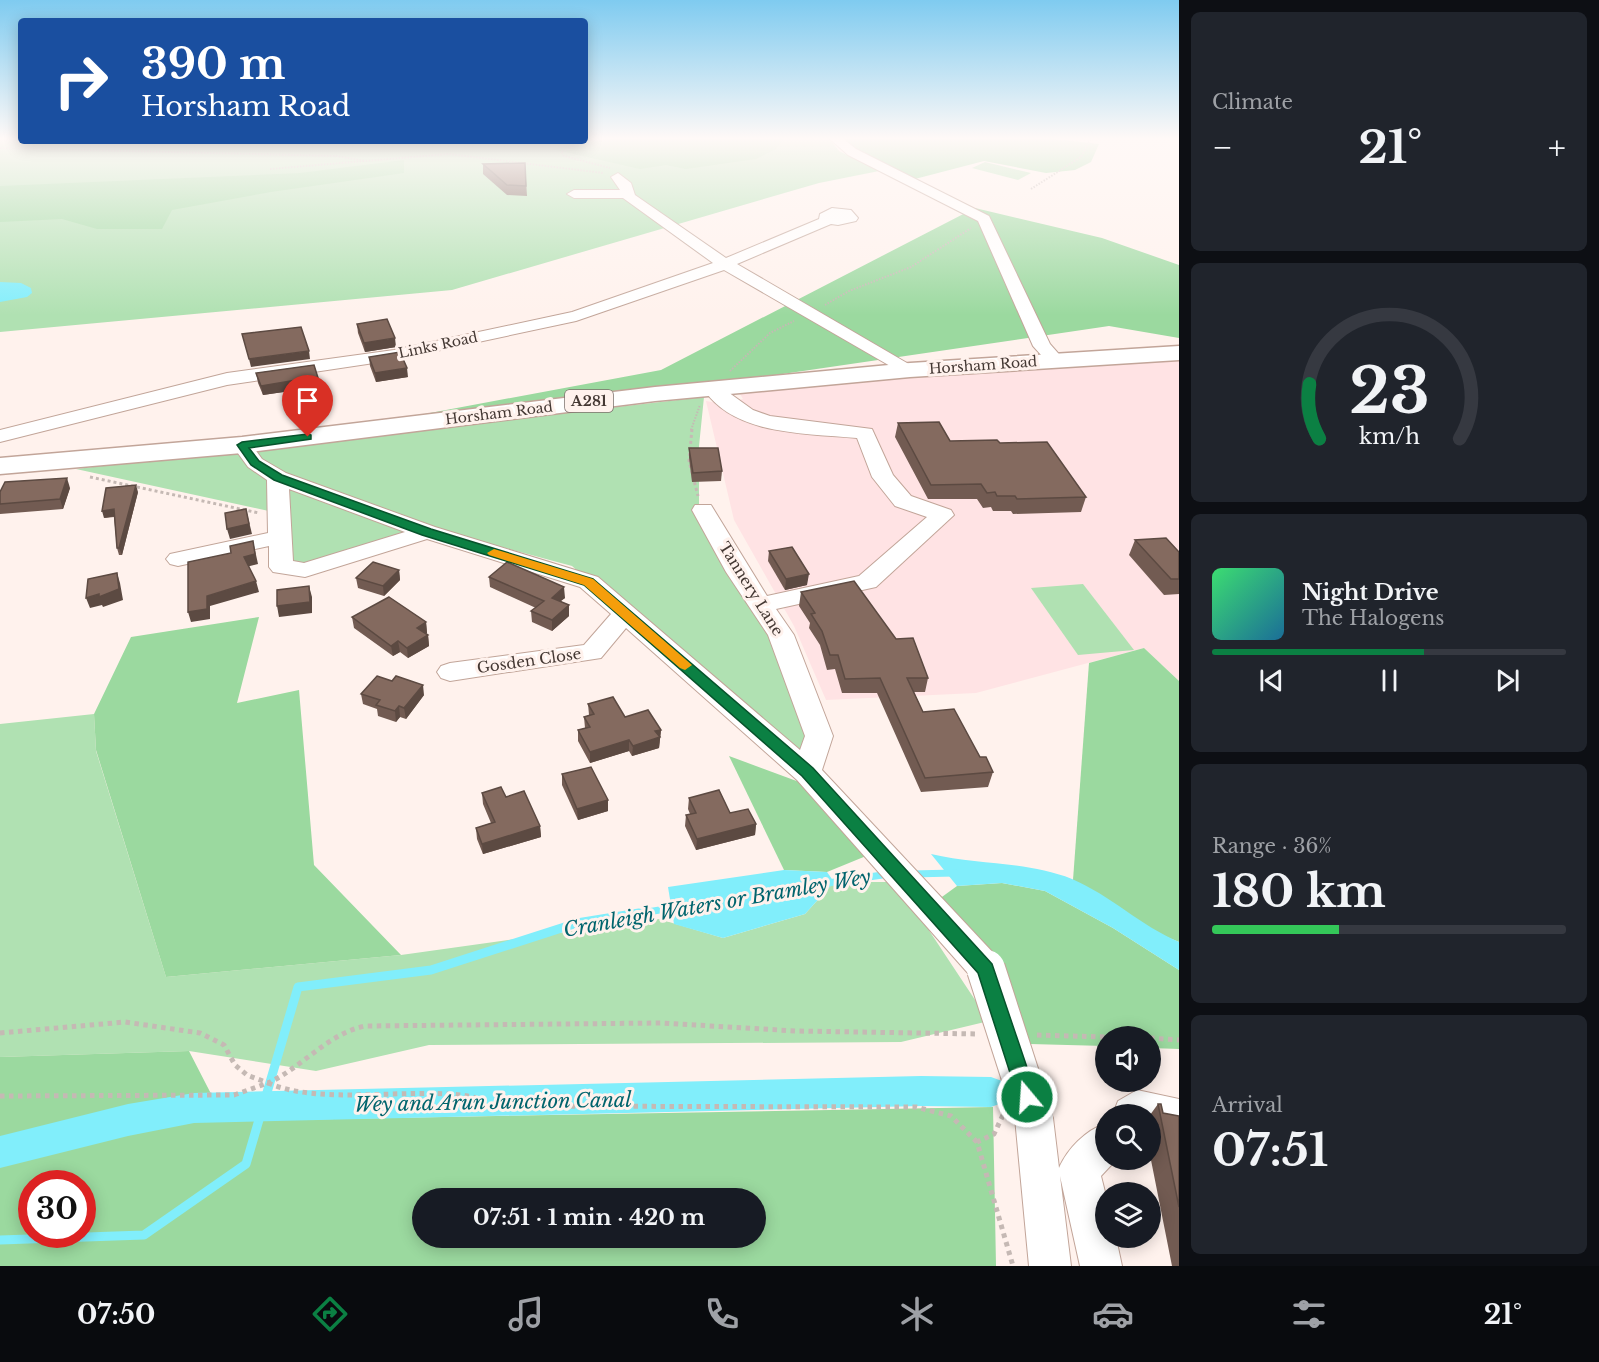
<!DOCTYPE html>
<html lang="en">
<head>
<meta charset="utf-8">
<style>
  body { margin:0; font-family:"Libre Baskerville",serif; background:#20242c; color:#f1f3f6; height:100vh; display:flex; flex-direction:column; font-size:22px; white-space:nowrap }
  * { box-sizing:border-box; margin:0 }
  p { font-size:20px; color:#9ea1a6 }
  .icon { flex:none; width:33px; height:33px; fill:none; stroke:currentColor; stroke-width:2; stroke-linecap:round; stroke-linejoin:round }
  .map { position:relative; flex:1; overflow:hidden }
  .side { display:flex; flex-direction:column; gap:12px; padding:12px; background:#0d0f14; width:420px }
  .side>* { flex:none }
  .hud { position:absolute; left:18px; top:18px; width:570px; height:126px; border-radius:6px; box-shadow:0 3px 15px #0003; background:#1a4fa0; color:#fff; overflow:hidden }
  .fabs { position:absolute; left:1095px; top:1026px; display:grid; gap:12px }
  .fabs a { display:grid; place-items:center; width:66px; height:66px; border-radius:50%; background:#171b24; box-shadow:0 3px 15px #0003; font-size:30px }
  .speed { position:absolute; left:18px; top:1170px; display:flex; gap:12px; font-size:30px; font-weight:700; text-align:center }
  .speed>* { display:grid; place-content:center; width:78px; height:78px; border-radius:50%; background:#171b24; box-shadow:0 3px 15px #0003; line-height:1 }
  .speed .limit { border:9px solid #d22; background:#fff; color:#111 }
  .pin { position:absolute; display:grid; place-items:center; width:51px; height:51px; color:#fff; margin:-62px -26px; border-radius:50% 50% 50% 0; rotate:-45deg; box-shadow:0 0 6px #0007 }
  .pin .icon { rotate:45deg }
  .me { position:absolute; width:66px; margin:-33px; rotate:342deg; stroke-linejoin:round; filter:drop-shadow(0 0 4px #0008) }
  .turn { display:flex; align-items:center; gap:21px; height:126px; padding:0 24px; font-size:27px }
  .turn .icon { width:78px; height:78px; stroke-width:2.5 }
  .turn b { display:block; font-size:42px; line-height:51px }
  .big { font-size:45px; font-weight:800; line-height:1.1 }
  .side .tile { flex:1; display:flex; flex-direction:column; justify-content:center; gap:9px; min-width:0; padding:0 21px; border-radius:9px; background:#20242c }
  .side .dial { align-items:center; gap:0 }
  .dial svg { height:156px; overflow:visible; fill:none; stroke:#363941; stroke-width:7; stroke-linecap:round; text-anchor:middle }
  .dial text { fill:#f1f3f6; stroke:none }
  .song { display:flex; align-items:center; gap:18px }
  .cover { width:72px; height:72px; border-radius:9px; background:linear-gradient(135deg,hsl(140 70% 55%),hsl(200 70% 35%)) }
  .played { height:6px; border-radius:3px; background:linear-gradient(90deg,#0b8043 60%,#363941 60%) }
  .keys { display:flex; justify-content:space-around; direction:ltr }
  .heat { display:flex; justify-content:space-between; align-items:center; font-size:33px; direction:ltr }
  .charge { height:9px; border-radius:4px; background:linear-gradient(90deg,#34c759 36%,#363941 0) }
  .trip { position:absolute; left:412px; top:1188px; width:354px; height:60px; border-radius:30px; background:#171b24; box-shadow:0 3px 15px #0003; font-weight:800; line-height:60px; text-align:center }
  .dock { display:flex; height:96px; justify-content:space-around; align-items:center; background:#090b0e; color:#9ea1a6 }
  .dock .icon { width:42px; height:42px }
  .dock .on { color:#0b8043 }
  .dock b { font-size:27px; color:#f1f3f6 }
  main { display:flex; flex:1; min-height:0 }
  .map>svg:first-child { display:block }
  .education { fill:#ffe3e4 }
  .green { fill:#b0e1b2 }
  .forest { fill:#9bd99f; fill-rule:evenodd }
  .water { fill:#81eefb }
  .lines { fill:none; stroke-linecap:round; stroke-linejoin:round }
  .stream-far1 { stroke:#81eefb; stroke-width:7 }
  .stream { stroke:#81eefb; stroke-width:9 }
  .canal { fill:#81eefb; fill-rule:evenodd }
  .minor-casing { stroke:#c2a599; stroke-width:2 }
  .major-casing { stroke:#c2a599; stroke-width:3 }
  .path-far2 { stroke:#c5b9b4; stroke-width:2; stroke-dasharray:1.5 1.5; stroke-linecap:butt }
  .path-far1 { stroke:#c5b9b4; stroke-width:3; stroke-dasharray:3 3; stroke-linecap:butt }
  .path { stroke:#c5b9b4; stroke-width:5; stroke-dasharray:4.5 4.5; stroke-linecap:butt }
  .minor { fill:#fff; fill-rule:evenodd }
  .major { fill:#fff; fill-rule:evenodd }
  .minor-bridge-casing { stroke:#c2a599; stroke-width:40; stroke-linecap:butt }
  .minor-bridge { stroke:#fff; stroke-width:38 }
  .wall { fill:#725b52 }
  .shaded-wall { fill:#5c4a42 }
  .building { fill:#846a5f; stroke:#5c4a42; stroke-width:1.5 }
  .route { fill:#0b8043; stroke:#07532c; stroke-width:1.5 }
  .slow { fill:#f59e0b }
  .labels { text-anchor:middle; stroke-width:6; stroke-linejoin:round; paint-order:stroke }
  .far-street-label { font-size:14px; fill:#443833; stroke:#fff2ed }
  .shield { fill:#fff2ed; stroke:#7c706b; stroke-width:1.5 }
  .shield-label { font-size:14px; font-weight:bold; fill:#443833 }
  .street-label { font-size:15px; fill:#443833; stroke:#fff2ed }
  .near-water-label { font-size:20px; font-style:italic; fill:#00646d; stroke:#fff2ed }
</style>
</head>
<body>
<main>
<div class="map">
<svg width="1179" height="1266" viewBox="0 0 1179 1266">
  <rect width="100%" height="100%" fill="#fff2ed"/>
  <polygon class="education" points="1179,359 1179,681 1144,648 976,693 826,700 794,626 734,520 706,401 723,404 743,399 739,392 842,382"/>
  <g class="green">
    <polygon points="0,138 21,138 21,141 585,141 585,138 829,138 839,151 879,171 819,183 452,290 0,332"/>
    <polygon points="985,162 1031,173 1018,180 972,168"/>
    <polygon points="704,397 699,446 699,520 772,617 828,738 807,779 572,566 431,528 294,568 278,513 76,469"/>
    <polygon points="1083,584 1134,650 1078,655 1031,588"/>
    <polygon points="94,714 96,751 166,977 401,955 659,919 723,938 805,914 834,882 897,882 989,1021 901,1042 429,1045 316,1071 189,1051 0,1057 0,724"/>
  </g>
  <g class="forest">
    <polygon points="611,138 785,138 776,149 756,159 686,169 666,165 640,169 552,149"/>
    <polygon points="835,138 1047,138 1099,144 1091,162 1075,170 1046,173 984,161 911,180"/>
    <polygon points="404,160 404,173 271,192 172,210 162,229 97,229 62,219 0,222 0,186 300,173"/>
    <polygon points="975,208 1102,238 1179,265 1179,338 1109,326 722,383 414,416 661,370"/>
    <polygon points="259,617 237,703 299,690 314,865 401,955 166,977 96,750 94,714 131,637"/>
    <polygon points="1144,648 1179,681 1179,942 1157,933 1073,880 1089,663"/>
    <polygon points="729,756 802,783 871,854 827,872 784,870"/>
    <polygon points="1002,883 1045,891 1113,928 1179,970 1179,1049 1151,1048 1150,1036 1106,1036 1105,1046 1030,1044 1014,997 935,902 957,886"/>
    <path d="M189,1051L225,1121L993,1107L996,1266H0V1057ZM32,1184H82V1234H32ZM423,1198H756V1238H423Z"/>
  </g>
  <g class="water">
    <polygon points="0,282 21,283 31,288 32,293 27,297 0,302"/>
    <path d="M931,854C978,865 1026,861 1072,879C1110,895 1141,926 1179,942V970L1113,928L1045,891L1002,883L957,886Z"/>
    <polygon points="784,870 827,872 834,882 805,914 723,938 674,924 668,887"/>
  </g>
  <g class="lines">
    <g class="stream-far1">
      <polyline points="911,874 955,873"/>
      <polyline points="828,883 889,874"/>
      <polyline points="629,915 678,907"/>
    </g>
    <polyline class="stream" points="0,1240 144,1235 246,1164 298,987 431,970 577,923 639,913"/>
    <polygon class="canal" points="921,1076 991,1077 1002,1081 1007,1092 1002,1103 991,1107 921,1106 194,1123 128,1136 0,1168 0,1136 128,1104 194,1093"/>
    <g class="minor-casing">
      <g id="minor">
        <polygon points="829,138 842,138 856,149 989,216 1050,344 1065,361 1062,365 1050,365 1033,346 978,221 848,155"/>
        <polygon points="618,173 631,183 635,195 726,258 819,219 820,214 832,208 851,210 858,218 856,221 838,225 831,224 737,264 919,370 910,375 904,374 724,270 576,321 394,360 227,385 0,442 0,430 227,373 394,350 572,312 713,263 623,198 574,198 567,194 574,190 620,190 611,177"/>
        <path d="M714,385L721,387L753,410L770,416L872,429L893,475L911,496L951,510L954,515L876,587L776,609L794,635L833,736L822,770L998,958L1003,969L998,980L986,984L974,980L797,780L626,628L601,658L450,681L441,678L437,672L441,666L450,663L584,645L611,614L580,587L427,539L305,577L273,572L269,567V546L178,566L170,564L166,559L170,554L268,533L267,480L248,467L232,445L235,441H249L262,459L286,473L435,527L598,577L800,750L805,736L768,635L726,572L692,510L695,505H711L767,596L859,576L927,517L895,506L872,477L857,438C809,433 736,436 705,391L707,387ZM289,489L405,532L304,563L293,561Z"/>
        <polygon points="1137,1090 1179,1099 1179,1137 1150,1131 1150,1114 1113,1114 1118,1101"/>
        <path d="M1034,1099L1048,1105L1053,1118L1059,1168C1068,1148 1085,1131 1106,1123V1160H1116L1101,1176L1106,1196V1238H1116L1122,1266H1080L1060,1176L1071,1266H1029L1015,1118L1020,1105Z"/>
      </g>
    </g>
    <g class="major-casing">
      <polygon id="major" points="1179,346 1179,360 910,377 655,401 242,453 0,474 0,458 242,437 655,387 910,363"/>
    </g>
    <g class="path-far2">
      <polyline points="585,141 561,152 564,156 610,168"/>
      <polyline points="0,148 337,156 365,161"/>
      <polyline points="270,169 449,154 603,173"/>
      <polyline points="1031,189 1081,157 1091,138"/>
      <polyline points="825,305 849,291 911,267 971,228"/>
      <polyline points="730,371 770,333 794,321"/>
      <polyline points="691,430 700,405"/>
    </g>
    <g class="path-far1">
      <polyline points="692,429 689,461 698,496"/>
      <polyline points="90,477 259,513"/>
    </g>
    <g class="path">
      <path d="M0,1033L125,1022L200,1033L224,1045L235,1065L247,1075L268,1083C303,1067 327,1034 365,1026L661,1023L796,1031L979,1034"/>
      <polyline points="1037,1035 1106,1037"/>
      <polyline points="1150,1038 1179,1040"/>
      <path d="M0,1096L234,1095L268,1083C322,1106 409,1087 468,1096C477,1097 486,1103 494,1106L916,1107L951,1116L977,1142"/>
      <polyline points="1003,1115 994,1134 977,1142 1013,1266"/>
    </g>
    <use href="#minor" class="minor"/>
    <use href="#major" class="major"/>
    <g class="minor-bridge-casing">
      <polyline id="minor-bridge" points="986,969 1034,1118"/>
    </g>
    <use href="#minor-bridge" class="minor-bridge"/>
  </g>
  <g class="wall">
    <polygon points="525,163 527,196 507,195 483,174 483,164"/>
    <polygon points="357,324 396,347 365,352 358,333"/>
    <polygon points="369,357 408,377 376,382 370,366"/>
    <polygon points="314,365 321,390 305,393 304,389 263,395 258,383 256,373"/>
    <polygon points="898,423 950,441 1000,443 1086,497 1081,512 1013,514 1011,511 993,511 991,507 983,508 977,499 928,499 895,437"/>
    <polygon points="689,448 722,471 721,481 692,482 689,458"/>
    <polygon points="70,488 63,509 0,514 0,492"/>
    <polygon points="138,492 122,555 119,555 117,548 114,517 104,518"/>
    <polygon points="1135,540 1179,552 1179,594 1164,595 1129,555"/>
    <polygon points="769,551 807,585 785,590 768,561"/>
    <polygon points="399,570 400,580 384,596 358,588 356,578"/>
    <polygon points="489,577 565,598 560,601 569,605 569,616 552,631 532,622 531,611 536,608 490,587"/>
    <polygon points="801,592 896,639 928,678 925,692 914,692 923,712 980,757 993,772 988,787 921,792 877,693 842,693 835,669 827,670 820,645 809,628 810,623 799,606"/>
    <polygon points="352,617 426,622 427,633 425,634 428,635 429,646 408,658 400,652 393,656 354,628"/>
    <polygon points="361,694 424,695 406,719 400,717 396,722 378,716 377,709 363,704"/>
    <polygon points="588,704 661,730 659,748 632,756 629,751 590,763 578,741 578,730 585,728 584,717 589,715"/>
    <polygon points="562,774 608,800 608,811 578,820 562,785"/>
    <polygon points="482,793 506,797 540,826 541,837 483,854 477,839 476,828 491,823 483,804"/>
    <polygon points="689,798 756,824 755,835 696,850 685,826 686,815 690,814 688,809"/>
    <polygon points="1158,1104 1163,1113 1179,1116 1179,1266 1172,1266 1150,1155 1150,1115"/>
  </g>
  <g class="shaded-wall">
    <polygon points="395,338 396,347 365,352 364,343"/>
    <polygon points="309,351 310,359 251,367 249,359"/>
    <polygon points="407,368 408,377 376,382 375,373"/>
    <polygon points="302,379 304,389 263,395 261,386"/>
    <polygon points="319,381 321,390 305,393 303,383"/>
    <polygon points="67,478 70,488 63,509 60,499"/>
    <polygon points="136,485 138,492 122,555 119,548"/>
    <polygon points="114,509 116,516 104,518 102,511"/>
    <polygon points="246,509 252,534 230,539 227,529"/>
    <polygon points="253,541 258,564 246,567 244,557"/>
    <polygon points="399,570 400,580 384,596 383,586"/>
    <polygon points="117,573 120,583 123,600 103,607 102,605 90,608 86,598 99,594"/>
    <polygon points="809,574 807,585 785,590 786,579"/>
    <polygon points="256,581 259,592 210,606 210,619 191,622 188,612 207,596"/>
    <polygon points="309,586 312,597 312,613 279,617 277,606"/>
    <polygon points="564,587 565,598 552,608 552,598"/>
    <polygon points="569,605 569,616 552,631 552,620"/>
    <polygon points="426,622 427,633 418,638 417,628"/>
    <polygon points="428,635 429,646 408,658 407,648"/>
    <polygon points="398,641 400,652 393,656 391,646"/>
    <polygon points="423,685 424,695 406,719 404,708"/>
    <polygon points="399,706 400,717 396,722 395,711"/>
    <polygon points="661,730 659,748 632,756 633,746 655,731"/>
    <polygon points="629,740 629,751 590,763 590,752"/>
    <polygon points="608,800 608,811 578,820 577,809"/>
    <polygon points="756,824 755,835 696,850 697,839"/>
    <polygon points="540,826 541,837 483,854 482,844"/>
  </g>
  <g class="building">
    <polygon points="525,163 526,186 507,185 483,164"/>
    <polygon points="387,319 395,338 364,343 357,324"/>
    <polygon points="301,327 309,351 249,359 242,334"/>
    <polygon points="400,352 407,368 375,373 369,357"/>
    <polygon points="314,365 319,381 303,383 302,379 261,386 256,373"/>
    <polygon points="939,422 950,441 997,440 1000,443 1047,442 1086,497 1017,499 1015,496 997,496 995,492 987,493 981,484 931,485 898,423"/>
    <polygon points="689,448 718,448 722,471 693,473"/>
    <polygon points="67,478 60,499 0,504 0,492 5,482"/>
    <polygon points="136,485 119,548 117,548 114,509 102,511 106,488"/>
    <polygon points="246,509 249,524 227,529 225,513"/>
    <polygon points="1166,538 1179,552 1179,579 1171,579 1135,540"/>
    <polygon points="253,541 255,554 244,557 256,581 207,596 207,609 188,612 188,562 231,553 230,546"/>
    <polygon points="792,547 809,574 786,579 769,551"/>
    <polygon points="373,562 399,570 383,586 356,578"/>
    <polygon points="507,562 564,587 552,598 569,605 552,620 531,611 544,601 489,577"/>
    <polygon points="117,573 119,589 99,597 99,594 86,598 88,579"/>
    <polygon points="854,581 896,639 913,638 928,678 907,678 923,712 954,709 980,757 986,757 993,772 925,778 880,678 845,679 838,655 830,655 822,631 811,614 815,613 801,592"/>
    <polygon points="309,586 310,602 277,606 277,590"/>
    <polygon points="389,597 426,622 417,628 428,635 407,648 398,641 391,646 352,617"/>
    <polygon points="377,676 392,681 396,676 423,685 404,708 399,706 395,711 376,705 380,700 361,694"/>
    <polygon points="613,697 625,717 648,710 661,730 655,731 660,737 633,746 629,740 590,752 578,730 590,727 584,717 594,714 588,704"/>
    <polygon points="591,767 608,800 577,809 562,774"/>
    <polygon points="501,787 506,797 524,791 540,826 482,844 476,828 495,822 482,793"/>
    <polygon points="719,790 730,813 748,809 756,824 697,839 686,815 696,813 689,798"/>
    <polygon points="1158,1104 1161,1104 1163,1113 1179,1116 1179,1207"/>
  </g>
  <linearGradient id="sky" x2="0" y2="1"><stop stop-color="#7fcbf0"/><stop offset="0.44" stop-color="#fff9f7"/><stop offset="1" stop-color="#fff9f7" stop-opacity="0"/></linearGradient>
  <rect width="1179" height="315" fill="url(#sky)"/>
  <polygon class="route" points="308,434 311,435 311,439 249,448 259,461 282,475 431,529 593,579 813,768 992,964 1037,1097 1034,1104 1027,1107 1020,1104 978,973 802,776 584,585 422,535 274,480 251,465 237,445 242,442"/>
  <polygon class="slow" points="494,549 593,579 692,665 685,670 680,668 584,585 489,555 487,553"/>
  <g class="labels">
    <g class="far-street-label">
      <text transform="translate(438 345) rotate(-12)" y="5">Links Road</text>
      <text transform="translate(983 365) rotate(-4)" y="5">Horsham Road</text>
      <text transform="translate(499 413) rotate(-7)" y="5">Horsham Road</text>
    </g>
    <rect class="shield" x="565" y="390" width="48" height="22" rx="4.5"/>
    <g class="shield-label">
      <text x="589" y="406">A281</text>
    </g>
    <g class="street-label">
      <text transform="translate(751 589) rotate(58)" y="5">Tannery Lane</text>
      <text transform="translate(529 661) rotate(-8)" y="5">Gosden Close</text>
    </g>
    <g class="near-water-label">
      <text transform="translate(717 903) rotate(-10)" y="7">Cranleigh Waters or Bramley Wey</text>
      <text transform="translate(493 1102) rotate(-1)" y="7">Wey and Arun Junction Canal</text>
    </g>
  </g>
</svg>
<div class="fabs">
<a><svg class="icon" aria-label="sound" viewBox="0 0 24 24"><path d="M4 9h4l5-4v14l-5-4H4zM17 9q2 3 0 6"/></svg></a>
<a><svg class="icon" aria-label="search" viewBox="0 0 24 24"><circle cx="10" cy="10" r="6"/><path d="M15 15l6 6"/></svg></a>
<a><svg class="icon" aria-label="layers" viewBox="0 0 24 24"><path d="M12 4l9 5-9 5-9-5zM3 14l9 5 9-5"/></svg></a>
</div>
<div class="speed"><div class="limit">30</div></div>
<div class="pin" style="left:308px;top:437px;background:#d93025"><svg class="icon" aria-label="arrive" viewBox="0 0 24 24"><path d="M6 21V4h12l-3 4 3 4H6"/></svg></div>
<svg class="me" style="left:1027px;top:1097px" viewBox="-20 -20 40 40"><circle r="17" fill="#0b8043" stroke="#fff" stroke-width="3"/><path d="M0-11L8 9 0 5-8 9z" fill="#fff"/></svg>
<div class="trip">07:51 · 1 min · 420 m</div>
<div class="hud">
<div class="turn"><svg class="icon" aria-label="right" viewBox="0 0 24 24"><path d="M7 20v-9h11M14 6l5 5-5 5"/></svg><div><b>390 m</b>Horsham Road</div></div>
</div>
</div>
<section class="side">
<div class="tile"><p>Climate</p>
<div class="heat"><a>−</a><b class="big">21°</b><a>+</a></div>
</div>
<div class="tile dial"><svg viewBox="0 0 100 80">
<path d="M14 69A42 42 0 1 1 86 69"/>
<path d="M14 69A42 42 0 0 1 9 41" stroke="#0b8043"/>
<text x="50" y="56" font-size="32" font-weight="700">23</text>
<text x="50" y="72" font-size="11">km/h</text>
</svg></div>
<div class="tile">
<div class="song"><i class="cover"></i><div><b>Night Drive</b><p>The Halogens</p></div></div>
<div class="played"></div>
<div class="keys"><svg class="icon" aria-label="previous" viewBox="0 0 24 24"><path d="M18 5L8 12l10 7zM5 5v14"/></svg><svg class="icon" aria-label="pause" viewBox="0 0 24 24"><path d="M8 5v14M16 5v14"/></svg><svg class="icon" aria-label="next" viewBox="0 0 24 24"><path d="M6 5l10 7-10 7zM19 5v14"/></svg></div>
</div>
<div class="tile"><p>Range · 36%</p><b class="big">180 km</b><div class="charge"></div></div>
<div class="tile"><p>Arrival</p><b class="big">07:51</b></div>
</section>
</main>
<nav class="dock">
<b>07:50</b>
<svg class="icon on" aria-label="directions" viewBox="0 0 24 24"><path d="M12 3l9 9-9 9-9-9zM9 14v-3h6M13 9l2 2-2 2"/></svg>
<svg class="icon" aria-label="music" viewBox="0 0 24 24"><path d="M9 18V5l10-2v13"/><circle cx="6" cy="18" r="3"/><circle cx="16" cy="16" r="3"/></svg>
<svg class="icon" aria-label="phone" viewBox="0 0 24 24"><path d="M5 4h4l2 5-3 2q2 4 5 5l2-3 5 2v4C11 20 4 13 5 4z"/></svg>
<svg class="icon" aria-label="climate" viewBox="0 0 24 24"><path d="M12 3v18M4 7l16 10M4 17L20 7"/></svg>
<svg class="icon" aria-label="car" viewBox="0 0 24 24"><path d="M5 17H2v-5l4-1 3-4h7l3 4 3 1v5h-3M9 17h6M6 11h13"/><circle cx="7" cy="17" r="2"/><circle cx="17" cy="17" r="2"/></svg>
<svg class="icon" aria-label="filters" viewBox="0 0 24 24"><path d="M4 7h16M4 17h16"/><circle cx="9" cy="7" r="2"/><circle cx="15" cy="17" r="2"/></svg>
<b>21°</b>
</nav>
</body>
</html>
